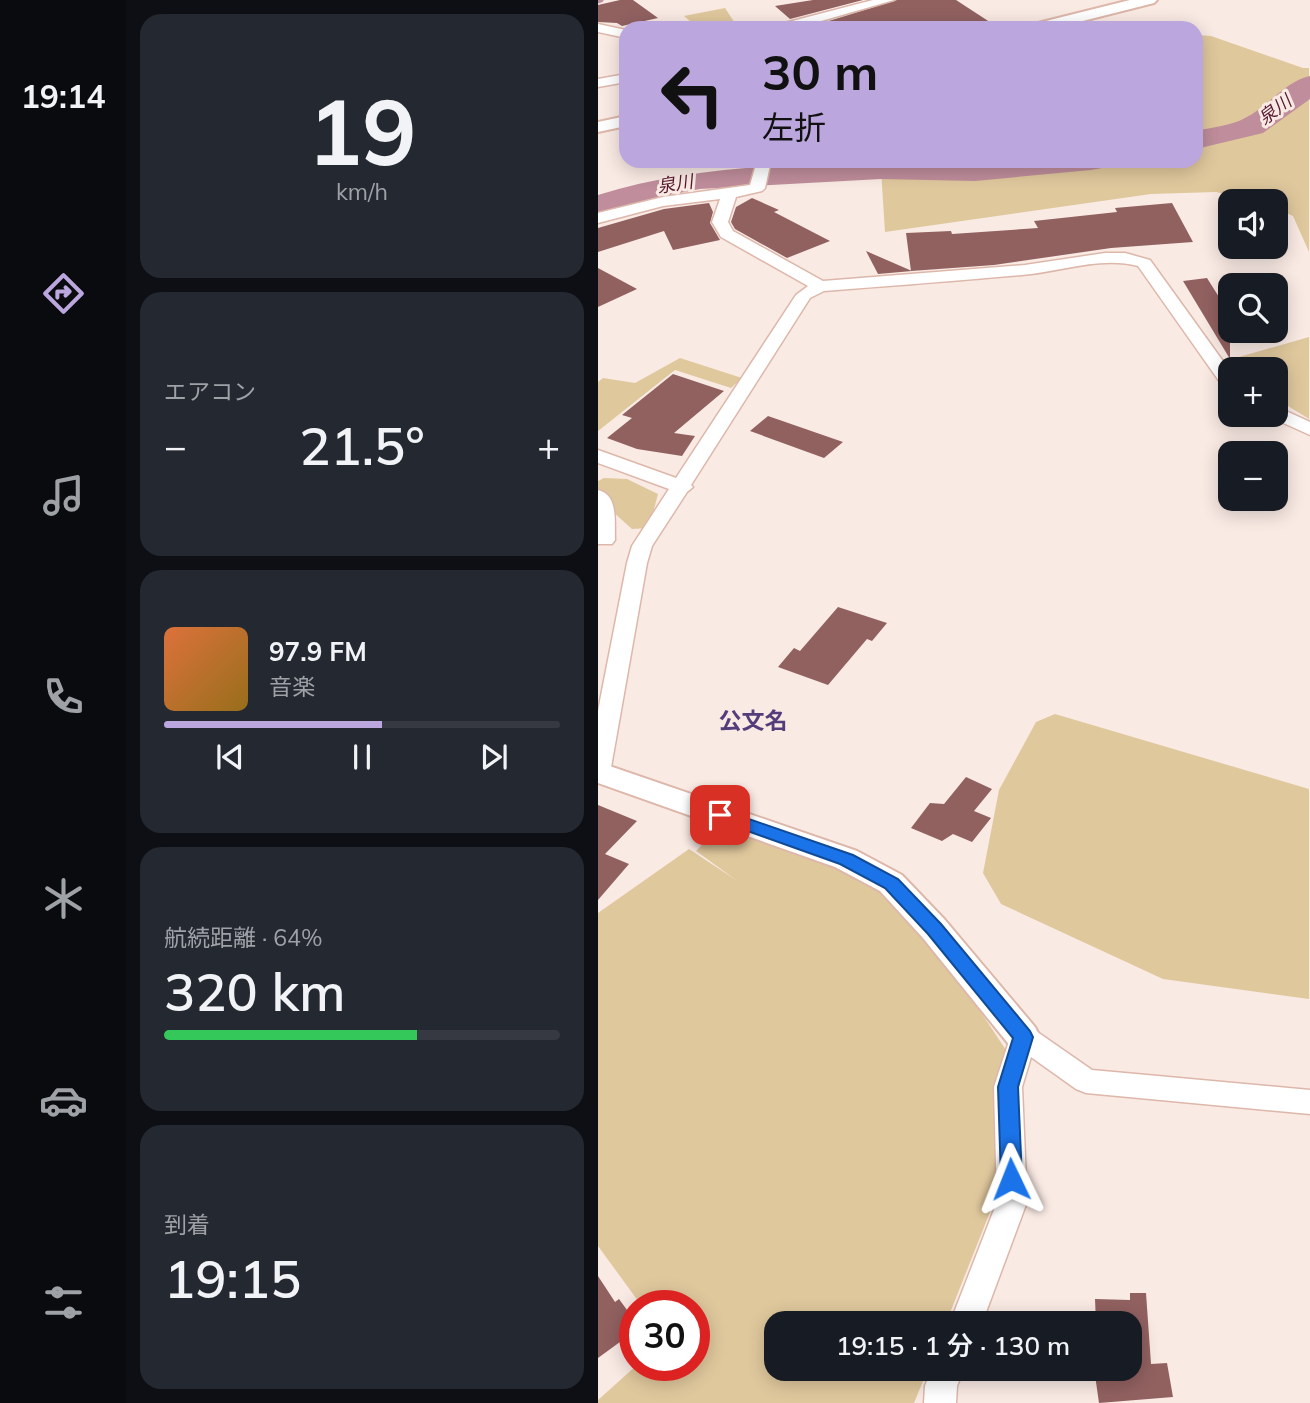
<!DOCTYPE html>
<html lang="ja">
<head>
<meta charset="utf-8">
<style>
  body { margin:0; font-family:Mulish,"Noto Sans JP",sans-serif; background:#242831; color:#f1f3f6; height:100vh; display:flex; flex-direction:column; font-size:26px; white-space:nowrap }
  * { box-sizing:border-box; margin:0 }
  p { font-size:23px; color:#9ea1a6 }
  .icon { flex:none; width:38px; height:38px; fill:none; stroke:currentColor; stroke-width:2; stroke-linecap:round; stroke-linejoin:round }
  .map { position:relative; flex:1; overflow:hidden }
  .details { display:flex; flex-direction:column; gap:14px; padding:14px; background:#0d0f14; width:472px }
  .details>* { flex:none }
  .hud { position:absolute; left:21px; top:21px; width:584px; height:147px; border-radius:21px; box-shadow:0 4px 18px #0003; background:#bba6de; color:#111; overflow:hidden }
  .tools { position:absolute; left:620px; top:189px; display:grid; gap:14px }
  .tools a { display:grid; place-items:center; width:70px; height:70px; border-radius:14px; background:#171b24; box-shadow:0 4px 18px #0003; font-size:35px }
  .speed { position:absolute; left:21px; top:1290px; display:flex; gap:14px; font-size:35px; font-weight:700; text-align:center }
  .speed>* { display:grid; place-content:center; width:91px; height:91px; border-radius:50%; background:#171b24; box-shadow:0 4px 18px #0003; line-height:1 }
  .speed .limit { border:10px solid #d22; background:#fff; color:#111 }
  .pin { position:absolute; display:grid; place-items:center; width:60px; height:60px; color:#fff; margin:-30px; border-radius:14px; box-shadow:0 4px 10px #0006 }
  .me { position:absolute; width:77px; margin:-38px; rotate:358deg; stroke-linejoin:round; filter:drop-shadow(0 0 5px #0008) }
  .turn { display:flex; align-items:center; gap:24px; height:147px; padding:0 28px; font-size:32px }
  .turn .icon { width:91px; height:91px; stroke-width:2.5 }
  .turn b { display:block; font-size:49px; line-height:60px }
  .big { font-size:52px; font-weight:600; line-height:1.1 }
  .details .tile { flex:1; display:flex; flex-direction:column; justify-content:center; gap:10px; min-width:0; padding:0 24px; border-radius:21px; background:#242831 }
  .details .dial { align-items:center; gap:0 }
  .dial b { font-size:91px; line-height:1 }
  .song { display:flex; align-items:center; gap:21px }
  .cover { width:84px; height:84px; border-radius:10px; background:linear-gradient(135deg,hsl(20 70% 55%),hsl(40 70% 35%)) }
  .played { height:7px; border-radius:4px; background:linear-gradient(90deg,#bba6de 55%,#363941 55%) }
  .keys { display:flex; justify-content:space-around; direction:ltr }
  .heat { display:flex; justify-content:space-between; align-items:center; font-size:38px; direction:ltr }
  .charge { height:10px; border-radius:5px; background:linear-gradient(90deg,#34c759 64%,#363941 0) }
  .trip { position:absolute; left:166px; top:1311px; width:378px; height:70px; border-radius:21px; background:#171b24; box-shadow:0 4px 18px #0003; font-weight:600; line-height:70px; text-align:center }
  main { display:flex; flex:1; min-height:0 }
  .tab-bar { display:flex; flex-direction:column; width:126px; justify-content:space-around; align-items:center; background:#090b0e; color:#9ea1a6 }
  .tab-bar .icon { width:49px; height:49px }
  .tab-bar .current { color:#bba6de }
  .tab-bar b { font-size:32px; color:#f1f3f6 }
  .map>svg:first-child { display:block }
  .green { fill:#e0c89d }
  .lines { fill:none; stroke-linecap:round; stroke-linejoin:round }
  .stream { stroke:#bf8d9b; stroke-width:5 }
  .river { fill:#bf8d9b; fill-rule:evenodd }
  .building { fill:#916160 }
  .minor-casing { stroke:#ddb7aa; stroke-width:3 }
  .tertiary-casing { stroke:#ddb7aa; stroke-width:4 }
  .minor { fill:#fff; fill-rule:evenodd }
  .tertiary { fill:#fff; fill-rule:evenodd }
  .route { fill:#1a73e8; stroke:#114b97; stroke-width:2 }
  .labels { text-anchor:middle; stroke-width:6; stroke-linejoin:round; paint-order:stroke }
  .far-water-label { font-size:18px; font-style:italic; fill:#581a32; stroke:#faeae4 }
  .quarter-label { font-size:23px; font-weight:bold; fill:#533d7a; stroke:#faeae4 }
</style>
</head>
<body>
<main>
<nav class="tab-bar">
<b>19:14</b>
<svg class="icon current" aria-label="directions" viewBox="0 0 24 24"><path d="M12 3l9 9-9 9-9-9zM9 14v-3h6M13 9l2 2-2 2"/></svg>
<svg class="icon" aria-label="music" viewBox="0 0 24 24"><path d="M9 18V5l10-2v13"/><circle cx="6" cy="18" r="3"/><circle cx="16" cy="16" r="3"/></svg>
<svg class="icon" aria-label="phone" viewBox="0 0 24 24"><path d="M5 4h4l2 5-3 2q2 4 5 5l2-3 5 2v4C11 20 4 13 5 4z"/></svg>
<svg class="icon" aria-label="climate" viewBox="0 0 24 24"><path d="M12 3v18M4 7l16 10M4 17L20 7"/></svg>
<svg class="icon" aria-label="car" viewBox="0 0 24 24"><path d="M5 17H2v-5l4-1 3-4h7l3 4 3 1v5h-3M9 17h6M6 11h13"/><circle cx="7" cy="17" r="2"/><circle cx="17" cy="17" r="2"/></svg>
<svg class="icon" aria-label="filters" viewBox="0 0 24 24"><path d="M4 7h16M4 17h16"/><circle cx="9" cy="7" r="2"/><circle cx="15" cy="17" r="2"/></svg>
</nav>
<section class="details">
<div class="tile dial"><b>19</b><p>km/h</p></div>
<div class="tile"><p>エアコン</p>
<div class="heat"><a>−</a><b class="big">21.5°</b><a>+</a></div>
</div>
<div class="tile">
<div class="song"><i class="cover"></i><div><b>97.9 FM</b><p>音楽</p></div></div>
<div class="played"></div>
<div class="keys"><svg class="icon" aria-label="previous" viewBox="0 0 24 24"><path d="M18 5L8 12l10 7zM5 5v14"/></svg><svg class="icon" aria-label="pause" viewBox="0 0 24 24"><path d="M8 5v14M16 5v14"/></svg><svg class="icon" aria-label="next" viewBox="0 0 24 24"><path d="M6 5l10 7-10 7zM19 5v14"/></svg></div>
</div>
<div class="tile"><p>航続距離 · 64%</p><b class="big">320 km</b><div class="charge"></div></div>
<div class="tile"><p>到着</p><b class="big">19:15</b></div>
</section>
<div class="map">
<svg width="712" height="1403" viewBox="0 0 712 1403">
  <rect width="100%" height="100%" fill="#faeae4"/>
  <g class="green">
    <polygon points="127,8 140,28 100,28 86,16"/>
    <polygon points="599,35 613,36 705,68 711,68 711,252 695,216 677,208 677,201 660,201 618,192 553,194 287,232 283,170 347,161 598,161"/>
    <polygon points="711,337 711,419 677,398 677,369 632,370 620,363"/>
    <polygon points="82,358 144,378 133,388 77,370 0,431 0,382 5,378 37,383"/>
    <polygon points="6,478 29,479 60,494 51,528 34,529 4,502 0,502 0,481"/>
    <polygon points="457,714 711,789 711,999 565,979 403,904 385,873 401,790 438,722"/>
    <polygon points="121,827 222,859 285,888 364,984 408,1050 394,1207 348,1323 178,1323 178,1368 330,1369 316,1403 0,1403 0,1400 39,1365 96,1365 96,1306 43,1305 0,1246 0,913 91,849 138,880 98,851"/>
  </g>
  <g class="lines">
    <polyline class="stream" points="0,1 3,0"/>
    <g class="river">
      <path d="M712,76V99L665,133L598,149V131C614,127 633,126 647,118C669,107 688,81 712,76Z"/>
      <path d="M276,161H509L504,168L493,170L377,181L283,179L102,189L56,198L0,215V195C91,166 182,166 276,161Z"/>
    </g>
  </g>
  <g class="building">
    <polygon points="22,0 35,0 60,18 24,26 19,23 0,22 0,5"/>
    <polygon points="215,0 265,0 192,19 177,6"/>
    <polygon points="299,0 358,0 401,28 208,28"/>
    <polygon points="154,198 181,210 176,212 232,241 189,258 137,229 133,222 138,207"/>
    <polygon points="111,203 115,212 112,223 122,240 75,250 66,231 0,252 0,228 66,209"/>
    <polygon points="574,203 595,242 513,248 396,265 313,271 308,233 353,231 354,234 440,228 436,221 519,212 517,208"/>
    <polygon points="268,251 314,271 280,274"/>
    <polygon points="0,268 39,289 0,307"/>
    <polygon points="609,278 626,305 632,305 632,359 585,281"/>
    <polygon points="75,374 126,391 76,433 97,436 84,456 39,449 9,438 34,418 24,415"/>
    <polygon points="170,416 245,442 226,458 152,431"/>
    <polygon points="240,607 289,623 274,641 269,639 230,685 180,667 196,648 202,651"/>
    <polygon points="368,777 394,789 376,811 393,818 374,842 355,834 344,841 313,828 332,803 346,804"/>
    <polygon points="0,805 39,821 7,854 31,864 0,900"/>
    <polygon points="0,1276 17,1302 21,1299 37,1321 37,1331 0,1358"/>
    <polygon points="532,1293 548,1293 553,1364 569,1363 575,1397 501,1403 496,1368 532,1368 532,1323 498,1323 497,1299 532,1300"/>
  </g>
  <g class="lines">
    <g class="minor-casing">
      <g id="minor">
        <polygon points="275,0 296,0 199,28 177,28 179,25"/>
        <polygon points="0,24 28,30 28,38 0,32"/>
        <polygon points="28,74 28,82 0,87 0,79"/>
        <path d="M159,161H173L167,188L164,191L138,197L130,222L135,231L225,281L427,265L507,253H527L552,260L632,371V389L626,388L540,266C502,256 462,272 424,275C358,281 292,286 226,291L212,298L93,485L95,487L89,492L54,546L49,563L12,773L8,779L0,781V711L29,563L34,546L71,489L0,463V450L78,478L198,295L210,286L123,237L114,222L122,199L65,206L0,223V213L65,197L152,185Z"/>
        <polygon points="677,406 712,422 712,435 670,416 677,415"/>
        <path d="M0,490C21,495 16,522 17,540L14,544H0Z"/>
        <polygon points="425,1026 435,1029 494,1070 712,1090 712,1114 488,1093 478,1089 433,1057 424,1087 429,1202 384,1323 352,1323 399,1202 396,1087 415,1029"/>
        <polygon points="334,1368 366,1368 359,1386 358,1403 326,1403 327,1386"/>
      </g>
    </g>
    <g class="tertiary-casing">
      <g id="tertiary">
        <polygon points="532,0 559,0 556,3 457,28 430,28 432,25"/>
        <polygon points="28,116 28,126 0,132 0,122"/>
        <polygon points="0,762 259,851 304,875 347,920 437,1027 442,1037 437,1047 425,1051 413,1047 325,938 282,891 237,867 0,783"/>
      </g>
    </g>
    <use href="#minor" class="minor"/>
    <use href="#tertiary" class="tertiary"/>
  </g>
  <polygon class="route" points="122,809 255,855 300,879 343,924 432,1031 435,1037 420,1087 424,1179 421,1186 413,1188 406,1186 403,1179 400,1087 415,1038 330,934 287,888 242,864 116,819 114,815"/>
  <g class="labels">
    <g class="far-water-label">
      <text transform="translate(677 110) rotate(-37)" y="6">泉川</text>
      <text transform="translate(77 184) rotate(-9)" y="6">泉川</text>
    </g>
    <g class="quarter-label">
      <text x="155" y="729">公文名</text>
    </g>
  </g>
</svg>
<div class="tools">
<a><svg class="icon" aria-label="sound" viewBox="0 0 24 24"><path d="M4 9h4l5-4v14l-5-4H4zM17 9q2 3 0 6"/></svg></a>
<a><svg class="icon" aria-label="search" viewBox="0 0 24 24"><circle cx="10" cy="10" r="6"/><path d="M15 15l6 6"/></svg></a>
<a>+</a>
<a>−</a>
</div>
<div class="speed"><div class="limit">30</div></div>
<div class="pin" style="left:122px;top:815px;background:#d93025"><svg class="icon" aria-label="arrive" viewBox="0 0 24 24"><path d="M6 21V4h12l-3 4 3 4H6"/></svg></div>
<svg class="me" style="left:413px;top:1179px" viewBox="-20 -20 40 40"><path d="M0-17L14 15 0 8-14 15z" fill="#1a73e8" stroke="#fff" stroke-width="4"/></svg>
<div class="trip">19:15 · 1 分 · 130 m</div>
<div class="hud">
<div class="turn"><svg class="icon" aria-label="left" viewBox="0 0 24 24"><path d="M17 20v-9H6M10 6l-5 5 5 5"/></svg><div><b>30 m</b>左折</div></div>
</div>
</div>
</main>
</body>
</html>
